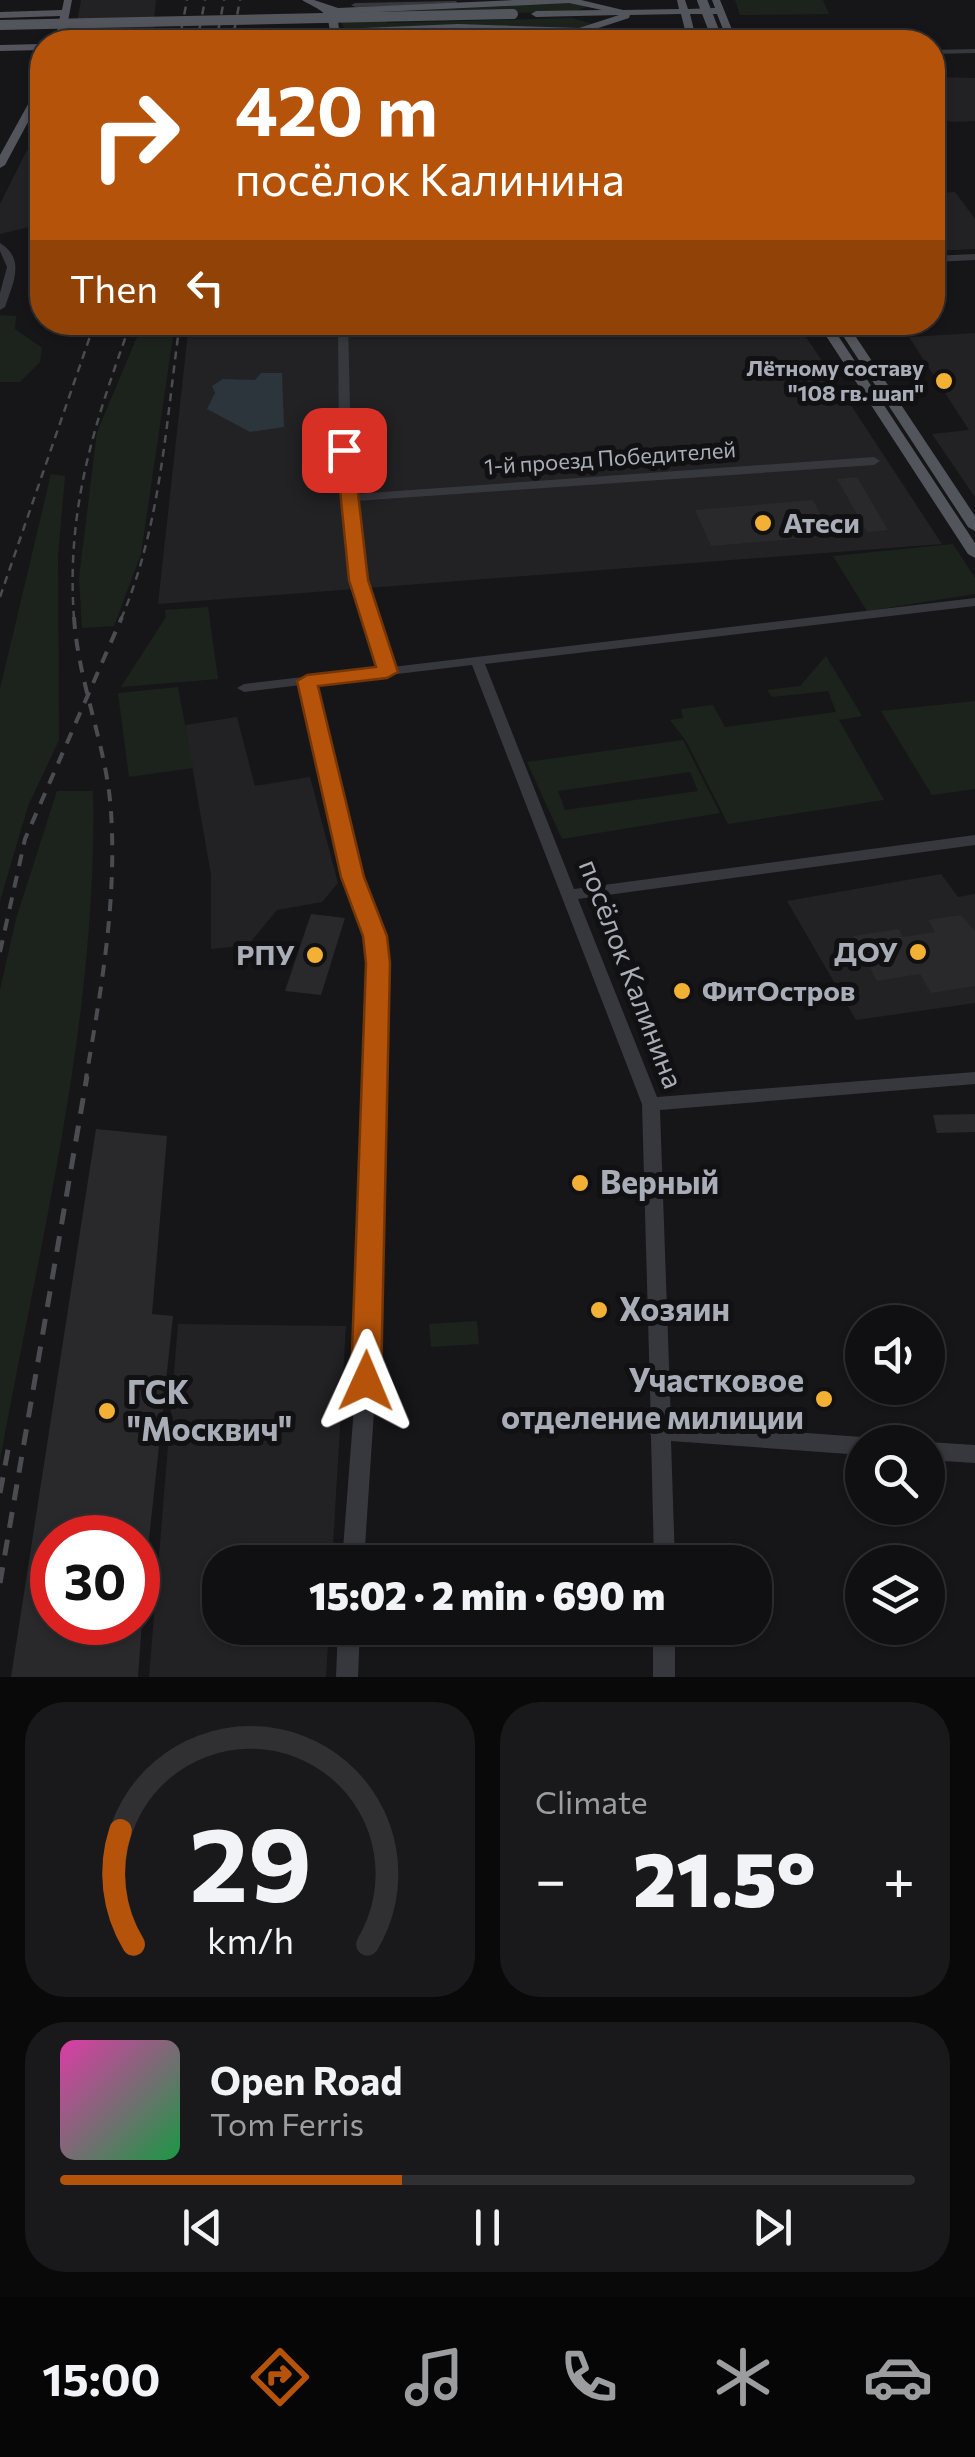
<!DOCTYPE html>
<html lang="en">
<head>
<meta charset="utf-8">
<style>
  body { margin:0; font-family:Commissioner,sans-serif; background:#19191b; color:#f1f3f6; height:100vh; display:flex; flex-direction:column; font-size:38px; white-space:nowrap }
  * { box-sizing:border-box; margin:0 }
  p { font-size:32px; color:#9c9d9f }
  .icon { flex:none; width:55px; height:55px; fill:none; stroke:currentColor; stroke-width:2; stroke-linecap:round; stroke-linejoin:round }
  .map { position:relative; height:1677px; overflow:hidden }
  .drawer { display:flex; flex-direction:column; gap:25px; padding:25px; background:#09090a; flex:1 }
  .drawer>* { flex:none }
  .hud { position:absolute; left:30px; top:30px; width:915px; height:305px; border-radius:40px; box-shadow:0 2px 8px #0004,0 0 0 2px #303032; background:#b45309; color:#fff; overflow:hidden }
  .fabs { position:absolute; left:845px; top:1305px; display:grid; gap:20px }
  .fabs a { display:grid; place-items:center; width:100px; height:100px; border-radius:50%; background:#101012; box-shadow:0 2px 8px #0004,0 0 0 2px #303032; font-size:50px }
  .speed { position:absolute; left:30px; top:1515px; display:flex; gap:20px; font-size:50px; font-weight:700; text-align:center }
  .speed>* { display:grid; place-content:center; width:130px; height:130px; border-radius:50%; background:#101012; box-shadow:0 2px 8px #0004,0 0 0 2px #303032; line-height:1 }
  .speed .limit { border:15px solid #d22; background:#fff; color:#111 }
  .pin { position:absolute; display:grid; place-items:center; width:85px; height:85px; color:#fff; margin:-42px; border-radius:20px; box-shadow:0 5px 15px #0006 }
  .me { position:absolute; width:110px; margin:-55px; rotate:1deg; stroke-linejoin:round; filter:drop-shadow(0 0 8px #0008) }
  .turn { display:flex; align-items:center; gap:35px; height:210px; padding:0 40px; font-size:45px }
  .turn .icon { width:130px; height:130px; stroke-width:2.5 }
  .turn b { display:block; font-size:70px; line-height:85px }
  .then { display:flex; align-items:center; height:95px; padding:0 40px; background:#0003; gap:20px; font-size:38px }
  .big { font-size:75px; font-weight:800; line-height:1.1 }
  .drawer .card { flex:1; display:flex; flex-direction:column; justify-content:center; gap:15px; min-width:0; padding:0 35px; border-radius:40px; background:#19191b }
  .drawer .dial { align-items:center; gap:0 }
  .dial svg { height:260px; overflow:visible; fill:none; stroke:#303032; stroke-width:7; stroke-linecap:round; text-anchor:middle }
  .dial text { fill:#f1f3f6; stroke:none }
  .song { display:flex; align-items:center; gap:30px }
  .cover { width:120px; height:120px; border-radius:15px; background:linear-gradient(135deg,hsl(320 70% 55%),hsl(140 70% 35%)) }
  .played { height:10px; border-radius:5px; background:linear-gradient(90deg,#b45309 40%,#303032 40%) }
  .keys { display:flex; justify-content:space-around; direction:ltr }
  .heat { display:flex; justify-content:space-between; align-items:center; font-size:55px; direction:ltr }
  .drawer .tiles { flex:1; display:grid; gap:25px; grid-template-columns:1fr 1fr }
  .card:last-child { grid-column:span 2 }
  .trip { position:absolute; left:202px; top:1545px; width:570px; height:100px; border-radius:40px; background:#101012; box-shadow:0 2px 8px #0004,0 0 0 2px #303032; font-weight:800; line-height:100px; text-align:center }
  .menu { display:flex; height:160px; justify-content:space-around; align-items:center; background:#060607; color:#9c9d9f }
  .menu .icon { width:70px; height:70px }
  .menu .selected { color:#b45309 }
  .menu b { font-size:45px; color:#f1f3f6 }
  .map>svg:first-child { display:block }
  .built { fill:#222225 }
  .green { fill:#1c231d; fill-rule:evenodd }
  .water { fill:#2c353c }
  .building { fill:#29292c }
  .lines { fill:none; stroke-linecap:round; stroke-linejoin:round }
  .minor { fill:#37383d; fill-rule:evenodd }
  .major { fill:#53555c; fill-rule:evenodd }
  .rail-far2 { stroke:#4a4c52; stroke-width:2.5; stroke-dasharray:8 6; stroke-linecap:butt }
  .rail-far1 { stroke:#4a4c52; stroke-width:4; stroke-dasharray:12 10; stroke-linecap:butt }
  .rail { stroke:#4a4c52; stroke-width:5; stroke-dasharray:16 12; stroke-linecap:butt }
  .major-bridge { stroke:#53555c; stroke-width:10 }
  .route { fill:#b45309; stroke:#753606; stroke-width:2.5 }
  .poi-dot { fill:#f2b134; stroke:#111113; stroke-width:4 }
  .labels { text-anchor:middle; stroke-width:10; stroke-linejoin:round; paint-order:stroke }
  .far-poi-label { font-size:22px; font-weight:bold; fill:#a8adb8; stroke:#111113; text-anchor:end }
  .far-street-label { font-size:22px; fill:#a8adb8; stroke:#111113 }
  .poi-label { font-size:28px; font-weight:bold; fill:#a8adb8; stroke:#111113; text-anchor:start }
  .street-label { font-size:28px; fill:#a8adb8; stroke:#111113 }
  .near-poi-label { font-size:32px; font-weight:bold; fill:#a8adb8; stroke:#111113; text-anchor:start }
</style>
</head>
<body>
<div class="map">
<svg width="975" height="1677" viewBox="0 0 975 1677">
  <rect width="100%" height="100%" fill="#161618"/>
  <g class="built">
    <polygon points="81,0 156,0 152,42 73,42"/>
    <polygon points="932,77 975,78 975,121 951,122 933,115"/>
    <polygon points="42,132 42,224 0,234 0,204 26,152"/>
    <polygon points="932,186 937,193 955,192 975,219 975,249 933,251"/>
    <polygon points="189,323 797,323 942,544 158,604"/>
    <polygon points="975,333 975,497 932,434 969,430 909,337"/>
    <polygon points="237,717 255,786 310,777 338,883 322,902 277,910 248,945 211,949 211,875 185,725"/>
    <polygon points="941,874 958,897 975,894 975,1003 856,1020 787,901"/>
    <polygon points="178,1324 346,1326 332,1562 220,1562 220,1628 329,1628 326,1677 149,1677"/>
  </g>
  <g class="green">
    <polygon points="735,0 823,0 829,14 740,15"/>
    <polygon points="569,2 587,7 572,12 386,15 387,23 572,18 593,24 580,29 345,29 338,18 353,12"/>
    <polygon points="0,315 16,316 15,329 42,348 40,362 20,382 0,382"/>
    <polygon points="143,323 175,323 141,554 114,626 82,628 79,578 97,432"/>
    <polygon points="51,474 65,476 58,556 59,740 28,806 0,901 0,689"/>
    <polygon points="953,544 975,578 975,594 867,611 833,556"/>
    <polygon points="208,607 218,679 121,687 166,617 165,610"/>
    <polygon points="826,656 862,716 839,720 884,800 728,824 686,741 670,720 683,718 681,709 713,705 725,727 836,712 828,691 772,697 767,690 800,686"/>
    <polygon points="178,687 193,768 129,777 118,693"/>
    <polygon points="975,701 975,789 932,795 881,711"/>
    <path d="M683,740L720,813L562,839L527,762ZM690,772L698,791L565,810L558,791Z"/>
    <path d="M57,791H93C98,1016 40,1240 0,1460V990L16,919Z"/>
    <polygon points="477,1321 479,1344 431,1347 429,1324"/>
  </g>
  <polygon class="water" points="261,373 282,373 284,427 250,432 207,409 215,393 212,386 223,379 255,380"/>
  <g class="building">
    <polygon points="857,477 888,530 867,532 837,479"/>
    <polygon points="813,500 832,536 711,546 695,510"/>
    <polygon points="311,914 345,918 321,995 285,991"/>
    <polygon points="961,915 975,931 975,986 931,993 920,974 877,981 853,936 899,929 903,937 935,932 928,920"/>
    <polygon points="975,1114 975,1132 937,1133 933,1115"/>
    <polygon points="96,1129 167,1136 152,1314 173,1316 146,1567 138,1567 138,1538 52,1538 52,1622 142,1622 138,1677 11,1677"/>
  </g>
  <g class="lines">
    <g class="minor">
      <polygon points="456,1 459,5 355,7 351,5 355,3"/>
      <polygon points="975,49 975,53 932,54 932,50"/>
      <path d="M0,243C26,259 13,283 5,307L0,310V293L7,267L0,251Z"/>
      <polygon points="975,254 975,260 932,262 932,256"/>
      <polygon points="338,322 348,322 351,451 355,494 874,457 880,461 874,465 356,501 364,580 392,667 975,598 975,606 485,664 574,889 975,835 975,845 578,899 657,1097 975,1072 975,1084 660,1110 671,1423 862,1437 871,1442 862,1442 862,1455 671,1441 675,1562 654,1562 651,1436 649,1431 651,1427 642,1104 472,665 314,684 361,877 383,936 386,963 376,1381 364,1562 342,1562 356,1381 370,963 367,936 345,877 301,685 244,692 237,688 244,684 379,668 352,580 339,451"/>
      <polygon points="926,1442 928,1442 975,1445 975,1463 928,1460"/>
      <polygon points="338,1628 360,1628 358,1677 336,1677"/>
      <rect x="653" y="1628" width="22" height="49"/>
    </g>
    <g class="major">
      <polygon points="64,0 72,0 64,42 55,42 60,16 0,18 0,12 62,10"/>
      <path d="M302,0H314L338,8L513,0H581L623,10L679,9L677,0H685L688,9L715,8L712,0H720L737,42H728L717,14H690L697,42H688L681,14L630,15L629,18L580,34L458,30L335,35L330,32C328,9 320,11 302,0ZM569,3L602,10L536,11L531,14L536,17L619,15L579,28L458,24L339,29L337,14Z"/>
      <polygon points="702,34 708,34 710,42 702,42"/>
      <polygon points="42,44 42,50 0,51 0,45"/>
      <polygon points="42,85 42,96 5,165 0,168 0,155 37,88"/>
      <polygon points="817,322 829,322 975,543 975,558 968,554"/>
      <polygon points="834,322 846,322 975,516 975,531 968,527"/>
    </g>
    <g class="rail-far2">
      <polyline points="179,42 187,0"/>
      <polyline points="197,42 205,0"/>
      <polyline points="216,42 224,0"/>
      <polyline points="232,42 240,0"/>
      <polyline points="0,597 95,322"/>
      <path d="M74,619C66,508 94,425 131,322"/>
      <path d="M121,619C161,527 166,421 180,322"/>
    </g>
    <g class="rail-far1">
      <path d="M74,617C78,683 107,746 111,812C117,901 101,991 86,1078"/>
      <polyline points="0,952 25,839 122,617"/>
    </g>
    <g class="rail">
      <polyline points="0,1493 10,1439"/>
      <polyline points="0,1583 87,1076"/>
    </g>
    <g class="major-bridge">
      <polyline points="702,0 716,36"/>
      <polyline points="0,25 513,14"/>
    </g>
  </g>
  <polygon class="route" points="344,445 353,450 368,580 398,672 387,678 318,686 364,877 387,936 390,963 381,1381 377,1390 366,1394 355,1390 351,1381 366,963 363,936 341,877 297,681 307,675 376,667 349,580 336,450"/>
  <g class="poi-dot">
    <circle cx="944" cy="381" r="10"/>
    <circle cx="763" cy="523" r="10"/>
    <circle cx="918" cy="952" r="10"/>
    <circle cx="315" cy="955" r="10"/>
    <circle cx="682" cy="991" r="10"/>
    <circle cx="580" cy="1183" r="10"/>
    <circle cx="599" cy="1310" r="10"/>
    <circle cx="824" cy="1399" r="10"/>
    <circle cx="107" cy="1411" r="10"/>
  </g>
  <g class="labels">
    <g class="far-poi-label">
      <text x="924" y="376">Лётному составу<tspan x="924" dy="25">"108 гв. шап"</tspan></text>
    </g>
    <g class="far-street-label">
      <text transform="translate(610 458) rotate(-4)" y="8">1-й проезд Победителей</text>
    </g>
    <g class="poi-label">
      <text x="783" y="533">Атеси</text>
      <text x="898" y="962" text-anchor="end">ДОУ</text>
      <text x="295" y="965" text-anchor="end">РПУ</text>
      <text x="702" y="1001">ФитОстров</text>
    </g>
    <g class="street-label">
      <text transform="translate(631 974) rotate(69)" y="10">посёлок Калинина</text>
    </g>
    <g class="near-poi-label">
      <text x="600" y="1194">Верный</text>
      <text x="619" y="1321">Хозяин</text>
      <text x="804" y="1392" text-anchor="end">Участковое<tspan x="804" dy="37">отделение милиции</tspan></text>
      <text x="127" y="1404">ГСК<tspan x="127" dy="37">"Москвич"</tspan></text>
    </g>
  </g>
</svg>
<div class="fabs">
<a><svg class="icon" aria-label="sound" viewBox="0 0 24 24"><path d="M4 9h4l5-4v14l-5-4H4zM17 9q2 3 0 6"/></svg></a>
<a><svg class="icon" aria-label="search" viewBox="0 0 24 24"><circle cx="10" cy="10" r="6"/><path d="M15 15l6 6"/></svg></a>
<a><svg class="icon" aria-label="layers" viewBox="0 0 24 24"><path d="M12 4l9 5-9 5-9-5zM3 14l9 5 9-5"/></svg></a>
</div>
<div class="speed"><div class="limit">30</div></div>
<div class="pin" style="left:344px;top:450px;background:#d93025"><svg class="icon" aria-label="arrive" viewBox="0 0 24 24"><path d="M6 21V4h12l-3 4 3 4H6"/></svg></div>
<svg class="me" style="left:366px;top:1381px" viewBox="-20 -20 40 40"><path d="M0-17L14 15 0 8-14 15z" fill="#b45309" stroke="#fff" stroke-width="4"/></svg>
<div class="trip">15:02 · 2 min · 690 m</div>
<div class="hud">
<div class="turn"><svg class="icon" aria-label="right" viewBox="0 0 24 24"><path d="M7 20v-9h11M14 6l5 5-5 5"/></svg><div><b>420 m</b>посёлок Калинина</div></div>
<div class="then">Then<svg class="icon" aria-label="left" viewBox="0 0 24 24"><path d="M17 20v-9H6M10 6l-5 5 5 5"/></svg></div>
</div>
</div>
<section class="drawer">
<div class="tiles">
<div class="card dial"><svg viewBox="0 0 100 80">
<path d="M14 69A42 42 0 1 1 86 69"/>
<path d="M14 69A42 42 0 0 1 10 34" stroke="#b45309"/>
<text x="50" y="56" font-size="32" font-weight="700">29</text>
<text x="50" y="72" font-size="11">km/h</text>
</svg></div>
<div class="card"><p>Climate</p>
<div class="heat"><a>−</a><b class="big">21.5°</b><a>+</a></div>
</div>
<div class="card">
<div class="song"><i class="cover"></i><div><b>Open Road</b><p>Tom Ferris</p></div></div>
<div class="played"></div>
<div class="keys"><svg class="icon" aria-label="previous" viewBox="0 0 24 24"><path d="M18 5L8 12l10 7zM5 5v14"/></svg><svg class="icon" aria-label="pause" viewBox="0 0 24 24"><path d="M8 5v14M16 5v14"/></svg><svg class="icon" aria-label="next" viewBox="0 0 24 24"><path d="M6 5l10 7-10 7zM19 5v14"/></svg></div>
</div>
</div>
</section>
<nav class="menu">
<b>15:00</b>
<svg class="icon selected" aria-label="directions" viewBox="0 0 24 24"><path d="M12 3l9 9-9 9-9-9zM9 14v-3h6M13 9l2 2-2 2"/></svg>
<svg class="icon" aria-label="music" viewBox="0 0 24 24"><path d="M9 18V5l10-2v13"/><circle cx="6" cy="18" r="3"/><circle cx="16" cy="16" r="3"/></svg>
<svg class="icon" aria-label="phone" viewBox="0 0 24 24"><path d="M5 4h4l2 5-3 2q2 4 5 5l2-3 5 2v4C11 20 4 13 5 4z"/></svg>
<svg class="icon" aria-label="climate" viewBox="0 0 24 24"><path d="M12 3v18M4 7l16 10M4 17L20 7"/></svg>
<svg class="icon" aria-label="car" viewBox="0 0 24 24"><path d="M5 17H2v-5l4-1 3-4h7l3 4 3 1v5h-3M9 17h6M6 11h13"/><circle cx="7" cy="17" r="2"/><circle cx="17" cy="17" r="2"/></svg>
</nav>
</body>
</html>
